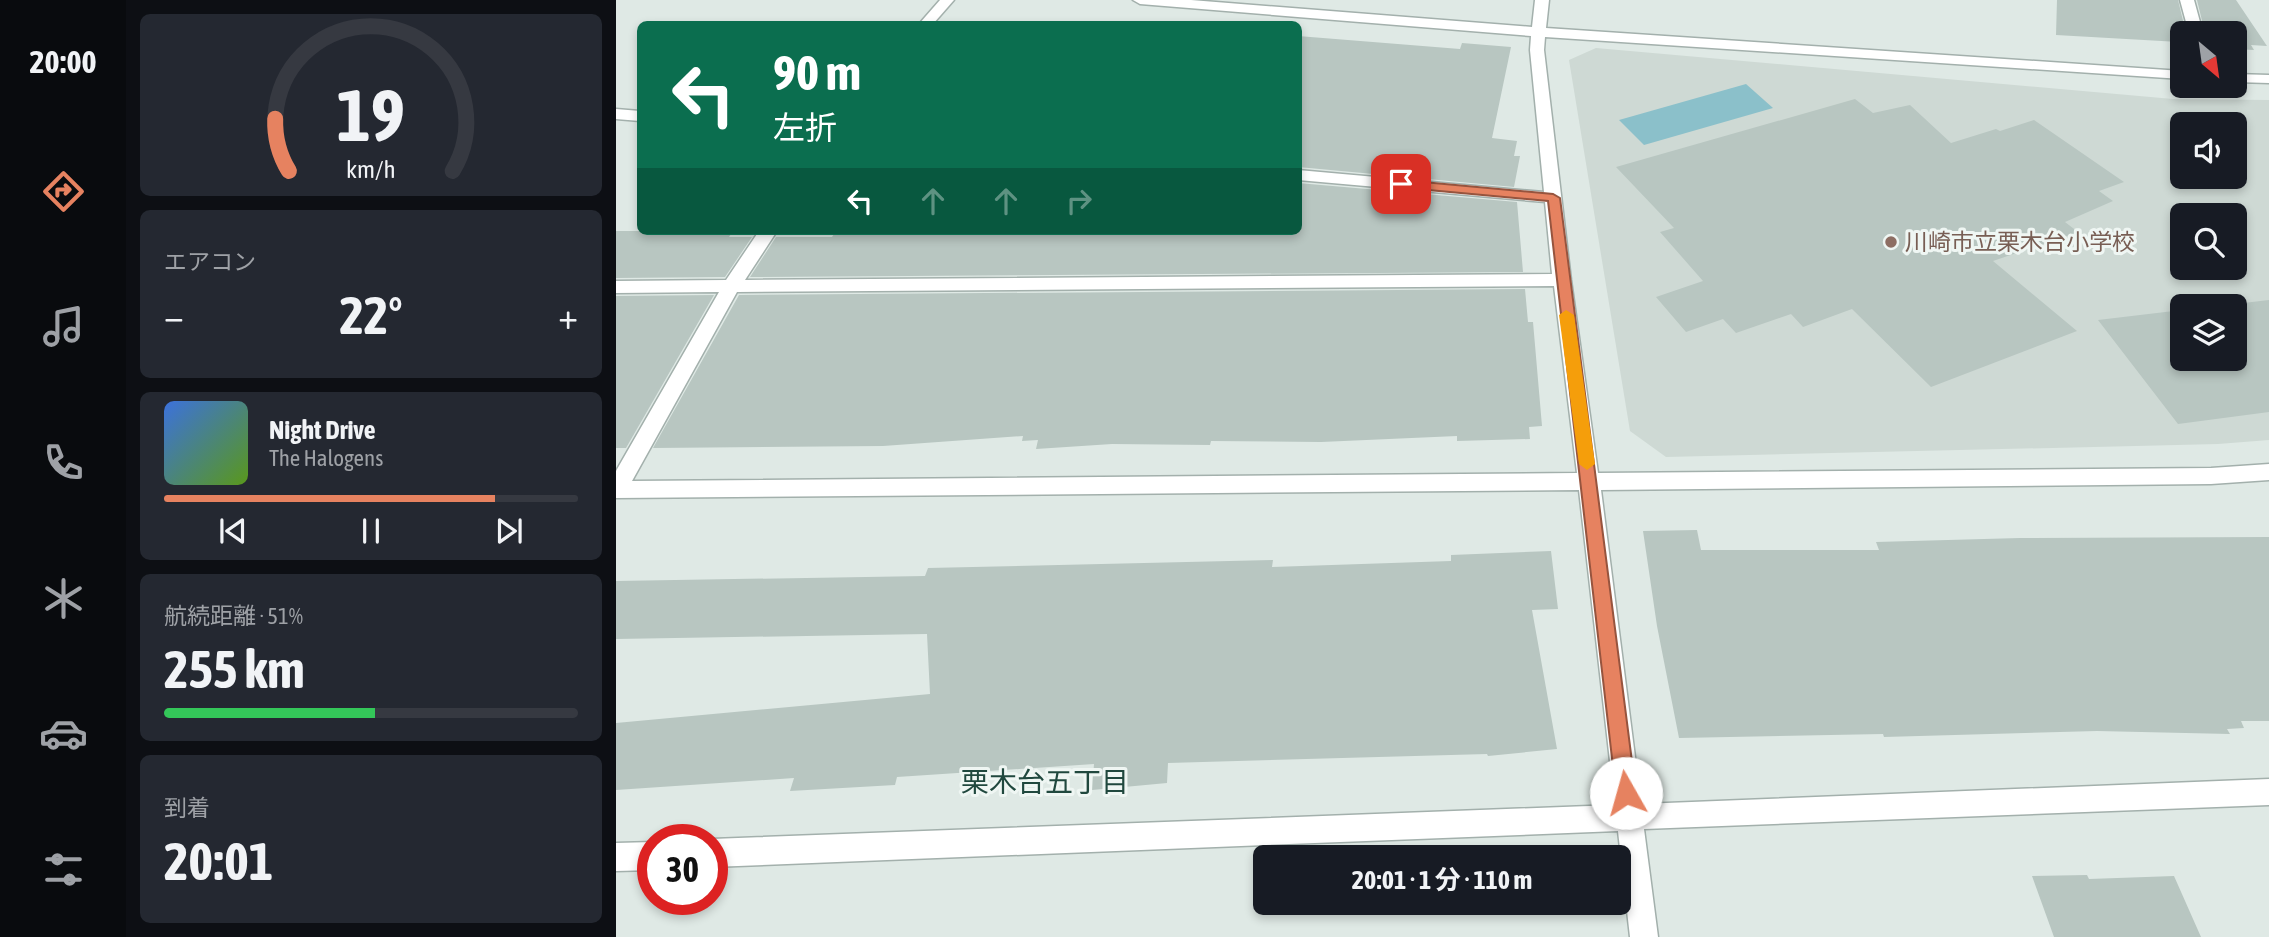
<!DOCTYPE html>
<html lang="ja">
<head>
<meta charset="utf-8">
<style>
  body { margin:0; font-family:"Asap Condensed","Noto Sans JP",sans-serif; background:#242831; color:#f1f3f6; height:100vh; display:flex; flex-direction:column; font-size:26px; white-space:nowrap }
  * { box-sizing:border-box; margin:0 }
  p { font-size:23px; color:#9ea1a6 }
  .icon { flex:none; width:38px; height:38px; fill:none; stroke:currentColor; stroke-width:2; stroke-linecap:round; stroke-linejoin:round }
  .map { position:relative; flex:1; overflow:hidden }
  .details { display:flex; flex-direction:column; gap:14px; padding:14px; background:#0d0f14; width:490px }
  .details>* { flex:none }
  .top-card { position:absolute; left:21px; top:21px; width:665px; height:214px; border-radius:10px; box-shadow:0 4px 10px #0003; background:#0b6e4f; color:#fff; overflow:hidden }
  .needle { width:46px; rotate:151deg }
  .tools { position:absolute; left:1554px; top:21px; display:grid; gap:14px }
  .tools a { display:grid; place-items:center; width:77px; height:77px; border-radius:10px; background:#171b24; box-shadow:0 4px 10px #0003; font-size:35px }
  .speed { position:absolute; left:21px; top:824px; display:flex; gap:14px; font-size:35px; font-weight:700; text-align:center }
  .speed>* { display:grid; place-content:center; width:91px; height:91px; border-radius:50%; background:#171b24; box-shadow:0 4px 10px #0003; line-height:1 }
  .speed .limit { border:10px solid #d22; background:#fff; color:#111 }
  .pin { position:absolute; display:grid; place-items:center; width:60px; height:60px; color:#fff; margin:-30px; border-radius:14px; box-shadow:0 4px 10px #0006 }
  .me { position:absolute; width:77px; margin:-38px; rotate:353deg; stroke-linejoin:round; filter:drop-shadow(0 0 5px #0008) }
  .turn { display:flex; align-items:center; gap:24px; height:147px; padding:0 21px; font-size:32px }
  .turn .icon { width:91px; height:91px; stroke-width:2.5 }
  .turn b { display:block; font-size:49px; line-height:60px }
  .lanes { display:flex; align-items:center; height:66px; padding:0 21px; background:#0003; justify-content:center; gap:35px; direction:ltr }
  .lanes .off { opacity:.35 }
  .big { font-size:52px; font-weight:700; line-height:1.1 }
  .details .tile { flex:1; display:flex; flex-direction:column; justify-content:center; gap:10px; min-width:0; padding:0 24px; border-radius:10px; background:#242831 }
  .details .dial { align-items:center; gap:0 }
  .dial svg { height:182px; overflow:visible; fill:none; stroke:#363941; stroke-width:7; stroke-linecap:round; text-anchor:middle }
  .dial text { fill:#f1f3f6; stroke:none }
  .song { display:flex; align-items:center; gap:21px }
  .cover { width:84px; height:84px; border-radius:10px; background:linear-gradient(135deg,hsl(220 70% 55%),hsl(90 70% 35%)) }
  .played { height:7px; border-radius:4px; background:linear-gradient(90deg,#e68260 80%,#363941 80%) }
  .keys { display:flex; justify-content:space-around; direction:ltr }
  .heat { display:flex; justify-content:space-between; align-items:center; font-size:38px; direction:ltr }
  .charge { height:10px; border-radius:5px; background:linear-gradient(90deg,#34c759 51%,#363941 0) }
  .trip { position:absolute; left:637px; top:845px; width:378px; height:70px; border-radius:10px; background:#171b24; box-shadow:0 4px 10px #0003; font-weight:700; line-height:70px; text-align:center }
  main { display:flex; flex:1; min-height:0 }
  .tabs { display:flex; flex-direction:column; width:126px; justify-content:space-around; align-items:center; background:#090b0e; color:#9ea1a6 }
  .tabs .icon { width:49px; height:49px }
  .tabs .current { color:#e68260 }
  .tabs b { font-size:32px; color:#f1f3f6 }
  .map>svg:first-child { display:block }
  .built { fill:#ced9d4; fill-rule:evenodd }
  .water { fill:#8bc0ca }
  .building { fill:#b8c6c1 }
  .lines { fill:none; stroke-linecap:round; stroke-linejoin:round }
  .minor-casing { stroke:#a3b0ac; stroke-width:3 }
  .minor { fill:#fff; fill-rule:evenodd }
  .route { fill:#e68260; stroke:#96543e; stroke-width:2 }
  .slow { fill:#f59e0b }
  .education-dot { fill:#8d6e63; stroke:#eff6f3; stroke-width:2.5 }
  .labels { text-anchor:middle; stroke-width:6; stroke-linejoin:round; paint-order:stroke }
  .education-label { font-size:23px; fill:#785e54; stroke:#eff6f3; text-anchor:start }
  .near-neighbourhood-label { font-size:28px; fill:#20483e; stroke:#eff6f3 }
</style>
</head>
<body>
<main>
<nav class="tabs">
<b>20:00</b>
<svg class="icon current" aria-label="directions" viewBox="0 0 24 24"><path d="M12 3l9 9-9 9-9-9zM9 14v-3h6M13 9l2 2-2 2"/></svg>
<svg class="icon" aria-label="music" viewBox="0 0 24 24"><path d="M9 18V5l10-2v13"/><circle cx="6" cy="18" r="3"/><circle cx="16" cy="16" r="3"/></svg>
<svg class="icon" aria-label="phone" viewBox="0 0 24 24"><path d="M5 4h4l2 5-3 2q2 4 5 5l2-3 5 2v4C11 20 4 13 5 4z"/></svg>
<svg class="icon" aria-label="climate" viewBox="0 0 24 24"><path d="M12 3v18M4 7l16 10M4 17L20 7"/></svg>
<svg class="icon" aria-label="car" viewBox="0 0 24 24"><path d="M5 17H2v-5l4-1 3-4h7l3 4 3 1v5h-3M9 17h6M6 11h13"/><circle cx="7" cy="17" r="2"/><circle cx="17" cy="17" r="2"/></svg>
<svg class="icon" aria-label="filters" viewBox="0 0 24 24"><path d="M4 7h16M4 17h16"/><circle cx="9" cy="7" r="2"/><circle cx="15" cy="17" r="2"/></svg>
</nav>
<section class="details">
<div class="tile dial"><svg viewBox="0 0 100 80">
<path d="M14 69A42 42 0 1 1 86 69"/>
<path d="M14 69A42 42 0 0 1 8 46" stroke="#e68260"/>
<text x="50" y="56" font-size="32" font-weight="700">19</text>
<text x="50" y="72" font-size="11">km/h</text>
</svg></div>
<div class="tile"><p>エアコン</p>
<div class="heat"><a>−</a><b class="big">22°</b><a>+</a></div>
</div>
<div class="tile">
<div class="song"><i class="cover"></i><div><b>Night Drive</b><p>The Halogens</p></div></div>
<div class="played"></div>
<div class="keys"><svg class="icon" aria-label="previous" viewBox="0 0 24 24"><path d="M18 5L8 12l10 7zM5 5v14"/></svg><svg class="icon" aria-label="pause" viewBox="0 0 24 24"><path d="M8 5v14M16 5v14"/></svg><svg class="icon" aria-label="next" viewBox="0 0 24 24"><path d="M6 5l10 7-10 7zM19 5v14"/></svg></div>
</div>
<div class="tile"><p>航続距離 · 51%</p><b class="big">255 km</b><div class="charge"></div></div>
<div class="tile"><p>到着</p><b class="big">20:01</b></div>
</section>
<div class="map">
<svg width="1653" height="937" viewBox="0 0 1653 937">
  <rect width="100%" height="100%" fill="#dfe9e5"/>
  <path class="built" d="M980,48L1557,99L1653,100V440L1602,444L1050,457L1014,431L953,60ZM1566,124H1619V177H1566ZM1566,215H1619V268H1566ZM1566,306H1619V359H1566Z"/>
  <polygon class="water" points="1130,84 1157,108 1028,145 1003,120"/>
  <g class="building">
    <polygon points="1441,0 1562,0 1570,33 1566,33 1566,45 1563,42 1440,35"/>
    <polygon points="1581,0 1620,0 1651,46 1635,45 1638,50 1619,49 1619,33 1589,33"/>
    <polygon points="682,36 844,49 846,43 895,47 876,138 901,141 898,156 904,156 898,187 682,167"/>
    <polygon points="1239,99 1257,113 1294,105 1335,143 1380,129 1384,131 1418,120 1508,182 1483,191 1497,201 1449,222 1462,232 1377,261 1461,331 1315,387 1236,309 1187,327 1175,314 1120,333 1107,319 1070,332 1040,297 1087,281 1044,232 1058,228 1000,167"/>
    <polygon points="682,183 901,202 907,272 134,277 160,237 216,237 220,231 506,233 506,231 682,231"/>
    <polygon points="0,231 117,231 113,237 136,237 109,277 0,278"/>
    <polygon points="909,289 912,322 917,322 926,426 913,427 914,439 841,441 841,436 705,442 595,441 594,445 496,444 420,449 422,440 406,441 407,436 267,446 37,448 123,295"/>
    <polygon points="98,295 10,448 0,448 0,296"/>
    <polygon points="1653,300 1653,412 1562,424 1482,320 1566,310 1566,359 1619,359 1619,306 1602,306"/>
    <polygon points="1081,530 1085,550 1263,550 1260,542 1404,538 1653,537 1653,721 1625,721 1628,728 1611,729 1614,734 1481,731 1268,737 1267,734 1063,738 1041,626 1027,531"/>
    <polygon points="935,551 942,609 916,610 941,749 872,756 871,754 552,763 551,783 476,790 478,764 281,777 279,785 174,791 178,778 0,790 0,723 314,694 311,634 0,639 0,581 309,576 312,568 657,560 656,567 835,561 835,555"/>
    <polygon points="1471,875 1473,879 1558,876 1585,937 1438,937 1416,876"/>
  </g>
  <g class="lines">
    <g class="minor-casing">
      <g id="minor">
        <polygon points="324,0 338,0 317,24 303,24"/>
        <path d="M517,0H575L916,27L919,0H933L930,28L1566,71V79L929,37L928,50L955,280L982,473L1595,468L1653,464V480L1595,484L985,490L1025,804L1653,779V805L1028,829L1042,937H1014L1002,831L96,867V839L999,805L963,490L0,498V471L103,292L0,293V281L110,280L143,231H161L129,280L936,274L929,202L682,180V170L928,192L914,50L915,36L524,4ZM938,286L961,473L16,481L121,292Z"/>
        <polygon points="1564,0 1578,0 1587,33 1573,33"/>
        <polygon points="1619,74 1653,75 1653,83 1619,82"/>
        <polygon points="0,109 24,111 24,121 0,119"/>
        <polygon points="37,842 37,870 0,871 0,843"/>
      </g>
    </g>
    <use href="#minor" class="minor"/>
  </g>
  <polygon class="route" points="785,180 937,194 944,198 1020,793 1017,800 1010,803 1003,800 1000,793 932,201 780,187 780,181"/>
  <polygon class="slow" points="950,310 958,315 979,464 971,470 963,464 943,315"/>
  <circle class="education-dot" cx="1275" cy="242" r="7"/>
  <g class="labels">
    <g class="education-label">
      <text x="1289" y="250">川崎市立栗木台小学校</text>
    </g>
    <g class="near-neighbourhood-label">
      <text x="429" y="792">栗木台五丁目</text>
    </g>
  </g>
</svg>
<div class="tools">
<a><svg class="needle" viewBox="-14 -14 28 28"><path d="M0-13l5 13h-10z" fill="#e53935"/><path d="M0 13l5-13h-10z" fill="#9ea1a6"/></svg></a>
<a><svg class="icon" aria-label="sound" viewBox="0 0 24 24"><path d="M4 9h4l5-4v14l-5-4H4zM17 9q2 3 0 6"/></svg></a>
<a><svg class="icon" aria-label="search" viewBox="0 0 24 24"><circle cx="10" cy="10" r="6"/><path d="M15 15l6 6"/></svg></a>
<a><svg class="icon" aria-label="layers" viewBox="0 0 24 24"><path d="M12 4l9 5-9 5-9-5zM3 14l9 5 9-5"/></svg></a>
</div>
<div class="speed"><div class="limit">30</div></div>
<div class="pin" style="left:785px;top:184px;background:#d93025"><svg class="icon" aria-label="arrive" viewBox="0 0 24 24"><path d="M6 21V4h12l-3 4 3 4H6"/></svg></div>
<svg class="me" style="left:1010px;top:793px" viewBox="-20 -20 40 40"><circle r="19" fill="#fff"/><path d="M0-13L10 11 0 6-10 11z" fill="#e68260"/></svg>
<div class="trip">20:01 · 1 分 · 110 m</div>
<div class="top-card">
<div class="turn"><svg class="icon" aria-label="left" viewBox="0 0 24 24"><path d="M17 20v-9H6M10 6l-5 5 5 5"/></svg><div><b>90 m</b>左折</div></div>
<div class="lanes"><svg class="icon" aria-label="left" viewBox="0 0 24 24"><path d="M17 20v-9H6M10 6l-5 5 5 5"/></svg><svg class="icon off" aria-label="ahead" viewBox="0 0 24 24"><path d="M12 20V5M6 11l6-6 6 6"/></svg><svg class="icon off" aria-label="ahead" viewBox="0 0 24 24"><path d="M12 20V5M6 11l6-6 6 6"/></svg><svg class="icon off" aria-label="right" viewBox="0 0 24 24"><path d="M7 20v-9h11M14 6l5 5-5 5"/></svg></div>
</div>
</div>
</main>
</body>
</html>
